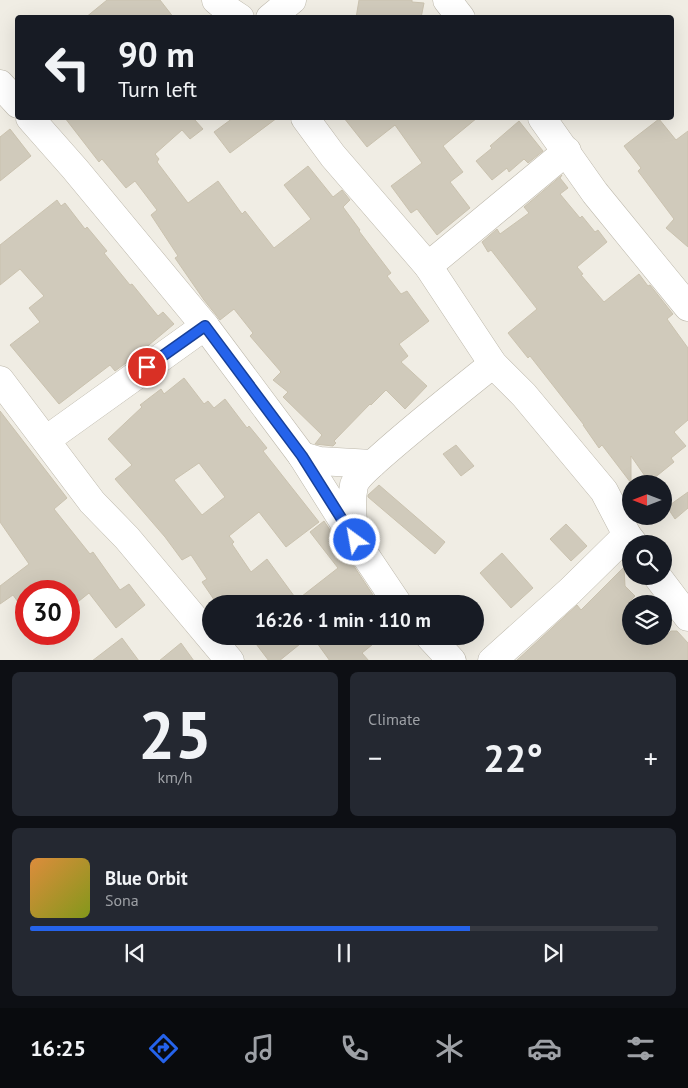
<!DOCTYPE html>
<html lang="en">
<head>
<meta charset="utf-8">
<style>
  body { margin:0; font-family:"PT Sans",sans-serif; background:#242831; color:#f1f3f6; height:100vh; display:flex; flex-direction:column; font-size:19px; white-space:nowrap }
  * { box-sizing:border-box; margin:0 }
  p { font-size:16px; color:#9ea1a6 }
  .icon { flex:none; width:28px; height:28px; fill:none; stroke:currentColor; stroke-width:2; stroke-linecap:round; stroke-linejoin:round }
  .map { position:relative; height:660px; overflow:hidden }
  .drawer { display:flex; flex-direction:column; gap:12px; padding:12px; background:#0d0f14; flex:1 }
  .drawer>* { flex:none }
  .guide { position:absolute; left:15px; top:15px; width:659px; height:105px; border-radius:5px; box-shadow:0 5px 20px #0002; background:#171b24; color:#f1f3f6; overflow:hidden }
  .needle { width:32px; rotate:270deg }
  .tools { position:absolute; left:622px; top:475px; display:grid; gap:10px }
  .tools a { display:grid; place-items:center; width:50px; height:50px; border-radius:50%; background:#171b24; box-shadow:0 5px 20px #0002; font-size:25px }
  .speed { position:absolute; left:15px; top:580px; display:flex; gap:10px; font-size:25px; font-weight:700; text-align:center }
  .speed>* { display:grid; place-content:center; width:65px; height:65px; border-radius:50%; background:#171b24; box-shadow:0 5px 20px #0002; line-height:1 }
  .speed .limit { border:8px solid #d22; background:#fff; color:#111 }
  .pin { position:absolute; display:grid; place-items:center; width:42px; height:42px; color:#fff; margin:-21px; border:2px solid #fff; border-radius:50%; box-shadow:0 1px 5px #0007 }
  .me { position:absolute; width:55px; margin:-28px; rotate:328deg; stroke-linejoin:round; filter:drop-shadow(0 0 4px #0008) }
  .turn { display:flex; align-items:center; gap:18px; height:105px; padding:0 20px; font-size:22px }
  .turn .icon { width:65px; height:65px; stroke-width:2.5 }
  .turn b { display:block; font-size:35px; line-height:42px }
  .big { font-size:38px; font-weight:600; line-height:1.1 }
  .drawer .tile { flex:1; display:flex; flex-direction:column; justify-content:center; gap:8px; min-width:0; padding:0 18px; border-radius:8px; background:#242831 }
  .drawer .dial { align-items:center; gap:0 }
  .dial b { font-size:65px; line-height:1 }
  .song { display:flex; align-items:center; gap:15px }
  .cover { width:60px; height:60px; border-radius:8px; background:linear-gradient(135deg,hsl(30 70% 55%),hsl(70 70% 35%)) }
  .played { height:5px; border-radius:2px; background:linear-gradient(90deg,#2563eb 70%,#363941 70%) }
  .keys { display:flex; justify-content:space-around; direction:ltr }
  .heat { display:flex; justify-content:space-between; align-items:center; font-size:28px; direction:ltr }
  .drawer .tiles { flex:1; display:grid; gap:12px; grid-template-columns:1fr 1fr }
  .tile:last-child { grid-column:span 2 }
  .trip { position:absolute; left:202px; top:595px; width:282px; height:50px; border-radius:25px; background:#171b24; box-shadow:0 5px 20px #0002; font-weight:600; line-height:50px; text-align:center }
  .menu { display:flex; height:80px; justify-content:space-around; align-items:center; background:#090b0e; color:#9ea1a6 }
  .menu .icon { width:35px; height:35px }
  .menu .current { color:#2563eb }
  .menu b { font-size:22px; color:#f1f3f6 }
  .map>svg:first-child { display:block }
  .building { fill:#d0cabb; stroke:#cac2af; fill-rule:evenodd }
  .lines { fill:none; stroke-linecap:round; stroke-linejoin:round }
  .minor-casing { stroke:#bdb8ab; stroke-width:29 }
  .minor { stroke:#fff; stroke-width:28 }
  .route-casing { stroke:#184099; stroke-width:12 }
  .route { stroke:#2563eb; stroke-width:9 }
</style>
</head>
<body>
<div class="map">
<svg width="688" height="661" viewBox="0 0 688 661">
  <rect width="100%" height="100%" fill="#f0ede4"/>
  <g class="building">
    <polygon points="107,0 160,0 174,18 85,18"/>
    <polygon points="359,0 412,0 412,2 424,3 421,18 356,18"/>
    <polygon points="65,118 196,118 194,119 203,129 190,139 182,130 155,154 159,159 157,162 188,203 218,181 242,214 245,211 274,248 311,219 284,185 308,166 333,197 342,190 350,200 343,207 360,230 359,231 391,273 387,276 401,294 407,291 429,321 399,344 408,356 401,362 427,386 405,409 386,390 371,405 370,404 334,441 336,443 333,446 315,444 322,435 283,397 288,392 273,380 281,372 250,336 253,333 234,309 220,320 204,300 175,258 178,256 151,215 157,210 135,181 126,188 102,159 99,162"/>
    <polygon points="233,118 277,118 230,153 214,132"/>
    <polygon points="344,118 477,118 443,146 463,172 450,182 470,208 437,235 417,209 411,213 391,186 422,163 395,125 367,147"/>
    <polygon points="659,119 676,140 688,131 688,247 666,228 674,219 638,171 641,168 624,146"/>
    <polygon points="519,121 543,151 528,163 524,159 509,172 507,168 492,180 476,161 492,148 490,146"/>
    <polygon points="10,129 31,156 0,181 0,137"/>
    <polygon points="562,175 560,178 568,188 560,194 580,218 582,216 595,232 598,230 607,242 577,267 583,274 581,275 604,302 639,274 648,286 650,285 673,314 667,319 688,348 688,420 674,432 686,446 671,458 674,462 653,479 647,479 631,456 631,483 602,445 599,448 583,425 584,425 530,356 528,358 508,333 537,309 491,250 488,252 482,242 497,229 500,234 529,213 524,207"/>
    <polygon points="57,200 61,206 65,203 85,229 87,227 107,251 104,253 130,285 132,284 158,316 163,312 174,324 137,355 115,371 110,365 59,404 10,345 40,322 29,308 44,296 20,269 0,285 0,245"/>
    <path d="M184,378L204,404L208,401L214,408L225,399L247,428L249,426L267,448L263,451L319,522L286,547L259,512L229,536L234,542L232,544L251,572L267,559L297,600L338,568L310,532L324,521L379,604H217L202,582L207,579L191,555L182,560L165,537L115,479L132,465L108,439L142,407L140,405L161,389L164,394ZM199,463L225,497L202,515L174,480Z"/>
    <polygon points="0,411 67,498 54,509 90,554 93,552 120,590 129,584 145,605 116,628 89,593 69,609 69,591 26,591 26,595 18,602 13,595 0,604 0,586 29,564 0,522"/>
    <polygon points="456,445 474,466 461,476 443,454"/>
    <polygon points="379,485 445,542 435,554 368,497 368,495"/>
    <polygon points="688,492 688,508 675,519 667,507"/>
    <polygon points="566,524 587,546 571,561 550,539"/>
    <polygon points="502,553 533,588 511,608 480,573"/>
    <polygon points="624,567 625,586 635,596 631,600 631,636 666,636 671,631 677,631 688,643 688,661 516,661 577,605 581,610"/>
    <polygon points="250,636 310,636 279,661 269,661"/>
    <polygon points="312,636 383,636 362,653 369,661 330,661"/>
    <polygon points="122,638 139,661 92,661"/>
    <polygon points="181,643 194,661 159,661"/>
  </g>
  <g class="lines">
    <g class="minor-casing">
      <g id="minor">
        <polyline points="216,0 228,10 240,18"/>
        <polyline points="447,0 461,18"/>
        <polyline points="270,18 292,0"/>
        <polyline points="0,84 18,104"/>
        <polyline points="30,118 75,169 205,326 302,456 355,540 398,604"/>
        <polyline points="305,118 333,156 428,266 493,364 524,395 604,491 627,535 634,544"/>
        <polyline points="542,118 595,193 688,307"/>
        <polyline points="428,266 567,151"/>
        <polyline points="0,380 92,502 127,538 230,661"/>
        <polyline points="46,440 205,326"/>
        <polyline points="302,456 319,461 372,464"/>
        <path d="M355,539C353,522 350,503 354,485C359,470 472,381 493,364"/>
        <polyline points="657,576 688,617"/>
        <polyline points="429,636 452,661"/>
        <polyline points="492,661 570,591 627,535"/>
      </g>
    </g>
    <use href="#minor" class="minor"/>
  </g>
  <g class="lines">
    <g class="route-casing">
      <polyline id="route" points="147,367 205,326 302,456 355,540"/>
    </g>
    <use href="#route" class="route"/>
  </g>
</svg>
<div class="tools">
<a><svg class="needle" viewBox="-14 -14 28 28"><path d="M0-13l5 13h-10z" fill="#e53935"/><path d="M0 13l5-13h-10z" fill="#9ea1a6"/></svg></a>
<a><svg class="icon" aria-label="search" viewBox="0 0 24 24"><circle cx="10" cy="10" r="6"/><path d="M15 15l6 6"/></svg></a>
<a><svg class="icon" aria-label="layers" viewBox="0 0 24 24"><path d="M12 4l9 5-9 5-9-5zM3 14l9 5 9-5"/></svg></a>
</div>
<div class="speed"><div class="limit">30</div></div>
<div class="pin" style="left:147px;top:367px;background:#d93025"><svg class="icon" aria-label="arrive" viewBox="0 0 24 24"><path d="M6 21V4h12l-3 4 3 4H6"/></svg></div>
<svg class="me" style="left:355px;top:540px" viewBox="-20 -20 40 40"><circle r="17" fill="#2563eb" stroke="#fff" stroke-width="3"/><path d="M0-11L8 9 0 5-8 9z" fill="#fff"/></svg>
<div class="trip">16:26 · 1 min · 110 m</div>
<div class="guide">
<div class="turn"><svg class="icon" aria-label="left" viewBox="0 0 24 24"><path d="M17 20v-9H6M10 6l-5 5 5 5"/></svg><div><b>90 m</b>Turn left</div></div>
</div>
</div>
<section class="drawer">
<div class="tiles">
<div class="tile dial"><b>25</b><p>km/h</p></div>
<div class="tile"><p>Climate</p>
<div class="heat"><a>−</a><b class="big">22°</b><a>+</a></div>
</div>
<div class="tile">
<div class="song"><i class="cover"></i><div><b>Blue Orbit</b><p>Sona</p></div></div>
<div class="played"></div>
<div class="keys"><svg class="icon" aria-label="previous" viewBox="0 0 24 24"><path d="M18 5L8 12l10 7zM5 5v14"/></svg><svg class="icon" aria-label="pause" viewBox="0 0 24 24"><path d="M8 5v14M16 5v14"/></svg><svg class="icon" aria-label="next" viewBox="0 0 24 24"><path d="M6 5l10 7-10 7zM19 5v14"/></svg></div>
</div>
</div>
</section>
<nav class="menu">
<b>16:25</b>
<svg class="icon current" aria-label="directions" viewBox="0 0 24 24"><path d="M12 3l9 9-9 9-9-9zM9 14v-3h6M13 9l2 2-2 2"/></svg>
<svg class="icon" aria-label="music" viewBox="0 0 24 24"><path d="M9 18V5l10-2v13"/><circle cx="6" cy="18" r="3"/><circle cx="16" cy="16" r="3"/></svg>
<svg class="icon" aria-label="phone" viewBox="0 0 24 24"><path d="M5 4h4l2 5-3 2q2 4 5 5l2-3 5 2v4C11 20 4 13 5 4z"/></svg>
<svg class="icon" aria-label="climate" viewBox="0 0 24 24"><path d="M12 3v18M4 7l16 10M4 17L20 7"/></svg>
<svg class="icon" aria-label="car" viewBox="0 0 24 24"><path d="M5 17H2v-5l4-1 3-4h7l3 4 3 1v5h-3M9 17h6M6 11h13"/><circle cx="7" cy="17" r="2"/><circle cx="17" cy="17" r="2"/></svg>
<svg class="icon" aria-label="filters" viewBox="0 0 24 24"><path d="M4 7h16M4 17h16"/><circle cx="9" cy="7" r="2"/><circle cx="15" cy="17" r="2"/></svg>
</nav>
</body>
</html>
